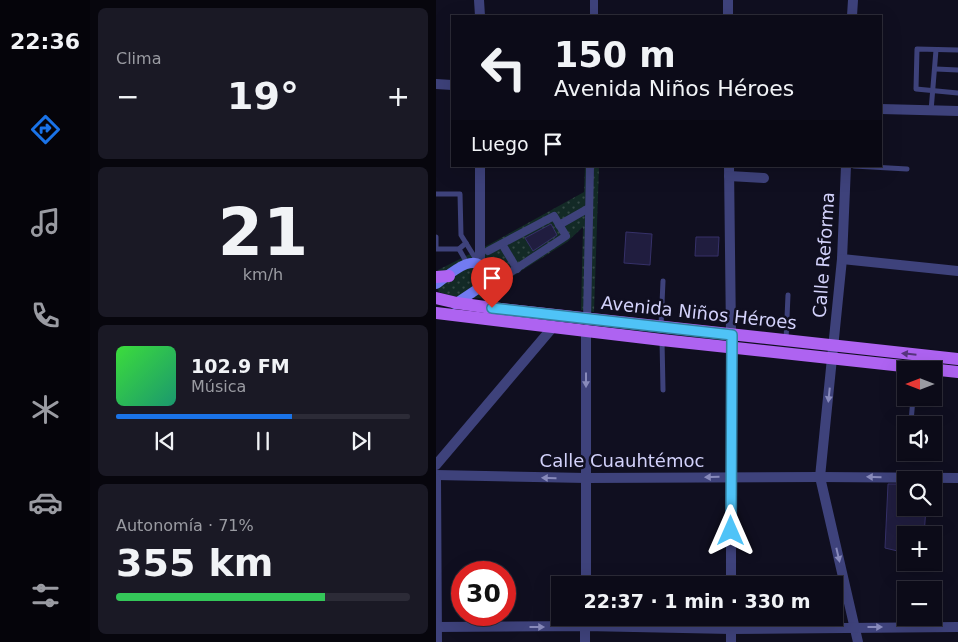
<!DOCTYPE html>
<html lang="es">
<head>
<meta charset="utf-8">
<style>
  body { margin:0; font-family:"DejaVu Sans",sans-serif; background:#1a1925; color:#f1f3f6; height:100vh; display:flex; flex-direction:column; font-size:19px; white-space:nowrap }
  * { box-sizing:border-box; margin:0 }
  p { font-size:16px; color:#9a9ba2 }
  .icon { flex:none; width:28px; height:28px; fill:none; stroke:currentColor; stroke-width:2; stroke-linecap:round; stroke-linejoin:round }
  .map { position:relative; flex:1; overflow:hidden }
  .drawer { display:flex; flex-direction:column; gap:8px; padding:8px; background:#07060d; width:346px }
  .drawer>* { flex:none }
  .guide { position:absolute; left:15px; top:15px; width:431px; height:152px; border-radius:0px; box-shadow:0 5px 20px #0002,0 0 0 1px #2c2b37; background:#0c0b18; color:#f1f3f6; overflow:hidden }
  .needle { width:32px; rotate:270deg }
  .tools { position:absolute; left:461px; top:361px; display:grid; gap:10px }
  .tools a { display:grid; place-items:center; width:45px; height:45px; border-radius:0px; background:#0c0b18; box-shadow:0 5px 20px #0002,0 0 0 1px #2c2b37; font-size:25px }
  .speed { position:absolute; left:15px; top:561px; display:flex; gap:10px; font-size:25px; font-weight:700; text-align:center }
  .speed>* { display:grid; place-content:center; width:65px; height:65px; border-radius:50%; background:#0c0b18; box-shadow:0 5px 20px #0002,0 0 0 1px #2c2b37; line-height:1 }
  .speed .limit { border:8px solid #d22; background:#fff; color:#111 }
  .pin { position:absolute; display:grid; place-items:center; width:42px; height:42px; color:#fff; margin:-51px -21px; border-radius:50% 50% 50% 0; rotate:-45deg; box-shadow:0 0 5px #0007 }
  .pin .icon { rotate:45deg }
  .me { position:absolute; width:55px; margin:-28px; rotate:0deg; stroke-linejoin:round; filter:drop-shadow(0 0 4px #0008) }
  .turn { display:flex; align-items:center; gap:18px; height:105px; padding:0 20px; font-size:22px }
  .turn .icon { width:65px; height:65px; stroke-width:2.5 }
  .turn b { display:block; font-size:35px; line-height:42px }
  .then { display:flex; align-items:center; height:48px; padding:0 20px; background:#0003; gap:10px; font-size:19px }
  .big { font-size:38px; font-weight:600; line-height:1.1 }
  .drawer .widget { flex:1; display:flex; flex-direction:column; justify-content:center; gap:8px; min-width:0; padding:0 18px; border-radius:8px; background:#1a1925 }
  .drawer .dial { align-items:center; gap:0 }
  .dial b { font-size:65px; line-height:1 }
  .song { display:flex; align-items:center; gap:15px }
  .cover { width:60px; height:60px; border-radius:8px; background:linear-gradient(135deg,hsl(120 70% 55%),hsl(160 70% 35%)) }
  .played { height:5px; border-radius:2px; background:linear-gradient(90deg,#1a73e8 60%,#2c2b37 60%) }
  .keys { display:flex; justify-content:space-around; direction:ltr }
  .heat { display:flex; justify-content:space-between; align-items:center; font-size:28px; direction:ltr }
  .charge { height:8px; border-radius:4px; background:linear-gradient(90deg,#34c759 71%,#2c2b37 0) }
  .trip { position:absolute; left:115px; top:576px; width:292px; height:50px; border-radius:0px; background:#0c0b18; box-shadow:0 5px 20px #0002,0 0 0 1px #2c2b37; font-weight:600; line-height:50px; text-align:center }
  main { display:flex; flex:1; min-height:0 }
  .menu { display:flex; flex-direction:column; width:90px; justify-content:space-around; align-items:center; background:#05040a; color:#9a9ba2 }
  .menu .icon { width:35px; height:35px }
  .menu .active { color:#1a73e8 }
  .menu b { font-size:22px; color:#f1f3f6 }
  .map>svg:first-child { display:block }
  .park { fill:url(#park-dots) }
  .building { fill:#201d3f; stroke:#363169 }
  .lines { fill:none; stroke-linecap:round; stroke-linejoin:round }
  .service { stroke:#3e427b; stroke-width:5 }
  .pedestrian { stroke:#3e427b; stroke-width:8 }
  .minor { stroke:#3e427b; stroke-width:10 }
  .secondary { stroke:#727bf2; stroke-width:10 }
  .primary { stroke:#ae63f1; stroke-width:12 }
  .oneway { fill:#57357e }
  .oneway2 { fill:#888abb }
  .route-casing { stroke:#337fa1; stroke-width:12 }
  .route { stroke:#4fc3f7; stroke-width:9 }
  .labels { text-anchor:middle; stroke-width:5; stroke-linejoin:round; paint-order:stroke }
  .street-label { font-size:18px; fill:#d3d2fb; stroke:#100f20 }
</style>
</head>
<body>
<main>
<nav class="menu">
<b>22:36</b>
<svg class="icon active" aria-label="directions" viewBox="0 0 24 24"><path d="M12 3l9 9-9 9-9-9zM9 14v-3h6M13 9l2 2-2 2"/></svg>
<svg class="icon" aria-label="music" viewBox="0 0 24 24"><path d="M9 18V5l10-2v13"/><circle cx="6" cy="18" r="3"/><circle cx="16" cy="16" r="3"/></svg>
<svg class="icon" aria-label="phone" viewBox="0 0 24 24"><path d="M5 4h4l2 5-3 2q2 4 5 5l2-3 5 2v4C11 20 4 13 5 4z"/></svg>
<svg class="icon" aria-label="climate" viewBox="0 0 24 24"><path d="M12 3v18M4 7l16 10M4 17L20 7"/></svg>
<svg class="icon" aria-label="car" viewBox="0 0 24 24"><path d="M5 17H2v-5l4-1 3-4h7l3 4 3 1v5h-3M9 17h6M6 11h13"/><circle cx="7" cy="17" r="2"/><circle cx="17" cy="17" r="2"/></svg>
<svg class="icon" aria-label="filters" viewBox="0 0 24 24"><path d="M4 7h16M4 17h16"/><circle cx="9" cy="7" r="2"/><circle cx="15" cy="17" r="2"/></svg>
</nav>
<section class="drawer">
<div class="widget"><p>Clima</p>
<div class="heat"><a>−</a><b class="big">19°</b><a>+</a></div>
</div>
<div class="widget dial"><b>21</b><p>km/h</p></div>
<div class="widget">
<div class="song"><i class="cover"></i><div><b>102.9 FM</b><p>Música</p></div></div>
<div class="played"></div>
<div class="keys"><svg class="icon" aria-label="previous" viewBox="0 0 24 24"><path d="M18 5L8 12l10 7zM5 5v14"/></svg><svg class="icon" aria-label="pause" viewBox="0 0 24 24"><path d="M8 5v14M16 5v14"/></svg><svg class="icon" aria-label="next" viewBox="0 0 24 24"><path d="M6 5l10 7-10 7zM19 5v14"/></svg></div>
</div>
<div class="widget"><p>Autonomía · 71%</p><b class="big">355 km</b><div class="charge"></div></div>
</section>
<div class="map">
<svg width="522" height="642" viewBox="0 0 522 642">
  <defs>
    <pattern id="park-dots" width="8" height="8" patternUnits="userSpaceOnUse" patternTransform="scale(1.25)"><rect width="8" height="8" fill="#132a26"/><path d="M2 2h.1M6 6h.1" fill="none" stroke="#344846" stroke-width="1.8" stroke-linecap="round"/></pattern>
  </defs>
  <rect width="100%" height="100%" fill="#100f20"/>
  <polygon class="park" points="149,166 163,166 158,312 145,310 147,227 131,242 55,290 54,299 15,296 3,292 0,284 2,270 54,244 148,192"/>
  <g class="building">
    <polygon points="115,224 121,235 97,251 89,238"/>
    <polygon points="190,232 216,234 214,265 188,263"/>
    <polygon points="260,237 283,237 282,256 259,256"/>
    <polygon points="452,484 470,484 470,508 490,508 488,535 470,535 470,553 449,548"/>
  </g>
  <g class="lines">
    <g class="service">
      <polyline points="522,50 481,49 480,89 522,93"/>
      <polyline points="500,69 522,70"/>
      <polyline points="495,111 500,50"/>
      <polyline points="418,166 471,169"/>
      <polyline points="0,194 24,194 25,235 41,261"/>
      <polyline points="0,237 0,249 23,249 30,243"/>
      <polyline points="23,249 31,263"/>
      <polyline points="225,326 227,281"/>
      <polyline points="226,340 227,390"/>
      <polyline points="350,340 352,295"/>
      <polyline points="475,422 477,398"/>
    </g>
    <g class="pedestrian">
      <polyline points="158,16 158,0"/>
      <polyline points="123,225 153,208"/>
      <polyline points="66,244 81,269"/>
      <polyline points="52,251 118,216 130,236 52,287"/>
      <polyline points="151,321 154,166"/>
    </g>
    <g class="minor">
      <polyline points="43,0 44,16"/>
      <polyline points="292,0 292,16"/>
      <polyline points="416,16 417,0"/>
      <polyline points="0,84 16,85"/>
      <polyline points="445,109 522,111"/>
      <polyline points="44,166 44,265"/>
      <polyline points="293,166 295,335 295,585"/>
      <polyline points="410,166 406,259 384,477 422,642"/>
      <polyline points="293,176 328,178"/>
      <polyline points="406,259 522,271"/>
      <polyline points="0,465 117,327"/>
      <polyline points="0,475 150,478 384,477 522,478"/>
      <polyline points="0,479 1,642"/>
      <polyline points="150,585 150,331"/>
      <polyline points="0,627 149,626 295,629 522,627"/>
      <polyline points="149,642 149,618"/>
      <polyline points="295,642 295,618"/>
    </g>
    <path class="secondary" d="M0,284C11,277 38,250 48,270C51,276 49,281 46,286L19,304"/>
    <g class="primary">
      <polyline points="0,277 13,276"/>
      <polyline points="0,298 21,303 56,308 522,359"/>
      <polyline points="0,313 226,340 522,372"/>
    </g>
  </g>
  <defs><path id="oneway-solid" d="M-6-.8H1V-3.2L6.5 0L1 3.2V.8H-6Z" transform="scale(1.25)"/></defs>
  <use class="oneway" href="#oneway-solid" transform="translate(473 354) rotate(-174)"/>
  <g class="oneway2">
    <use href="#oneway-solid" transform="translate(150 380) rotate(90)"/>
    <use href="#oneway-solid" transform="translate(393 395) rotate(96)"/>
    <use href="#oneway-solid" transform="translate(276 477) rotate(179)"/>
    <use href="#oneway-solid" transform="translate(438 477) rotate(-179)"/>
    <use href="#oneway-solid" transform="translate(113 478) rotate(-179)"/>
    <use href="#oneway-solid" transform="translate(402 555) rotate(77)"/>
    <use href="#oneway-solid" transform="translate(101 627)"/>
    <use href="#oneway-solid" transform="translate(439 627)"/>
  </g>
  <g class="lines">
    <g class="route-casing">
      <polyline id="route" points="56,308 296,335 295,531"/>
    </g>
    <use href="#route" class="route"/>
  </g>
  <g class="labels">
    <g class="street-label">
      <text transform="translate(388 255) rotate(-86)" y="6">Calle Reforma</text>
      <text transform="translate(263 313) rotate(6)" y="6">Avenida Niños Héroes</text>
      <text x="186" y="467">Calle Cuauhtémoc</text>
    </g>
  </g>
</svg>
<div class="tools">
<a><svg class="needle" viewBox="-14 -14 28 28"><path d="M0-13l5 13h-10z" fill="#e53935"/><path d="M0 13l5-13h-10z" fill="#9a9ba2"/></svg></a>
<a><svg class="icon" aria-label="sound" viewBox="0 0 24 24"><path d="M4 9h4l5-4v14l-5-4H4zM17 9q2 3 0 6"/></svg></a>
<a><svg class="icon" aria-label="search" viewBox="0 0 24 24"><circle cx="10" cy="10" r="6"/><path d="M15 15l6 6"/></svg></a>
<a>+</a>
<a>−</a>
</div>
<div class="speed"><div class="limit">30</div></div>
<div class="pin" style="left:56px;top:308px;background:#d93025"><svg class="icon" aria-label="arrive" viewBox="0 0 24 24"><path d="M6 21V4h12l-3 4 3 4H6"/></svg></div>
<svg class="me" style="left:295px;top:531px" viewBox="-20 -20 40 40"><path d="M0-17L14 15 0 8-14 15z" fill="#4fc3f7" stroke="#fff" stroke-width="4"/></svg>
<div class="trip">22:37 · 1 min · 330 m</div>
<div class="guide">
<div class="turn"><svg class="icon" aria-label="left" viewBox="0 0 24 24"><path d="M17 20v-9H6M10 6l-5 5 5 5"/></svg><div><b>150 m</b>Avenida Niños Héroes</div></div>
<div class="then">Luego<svg class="icon" aria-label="arrive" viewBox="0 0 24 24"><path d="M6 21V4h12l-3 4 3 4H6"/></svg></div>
</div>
</div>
</main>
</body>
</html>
